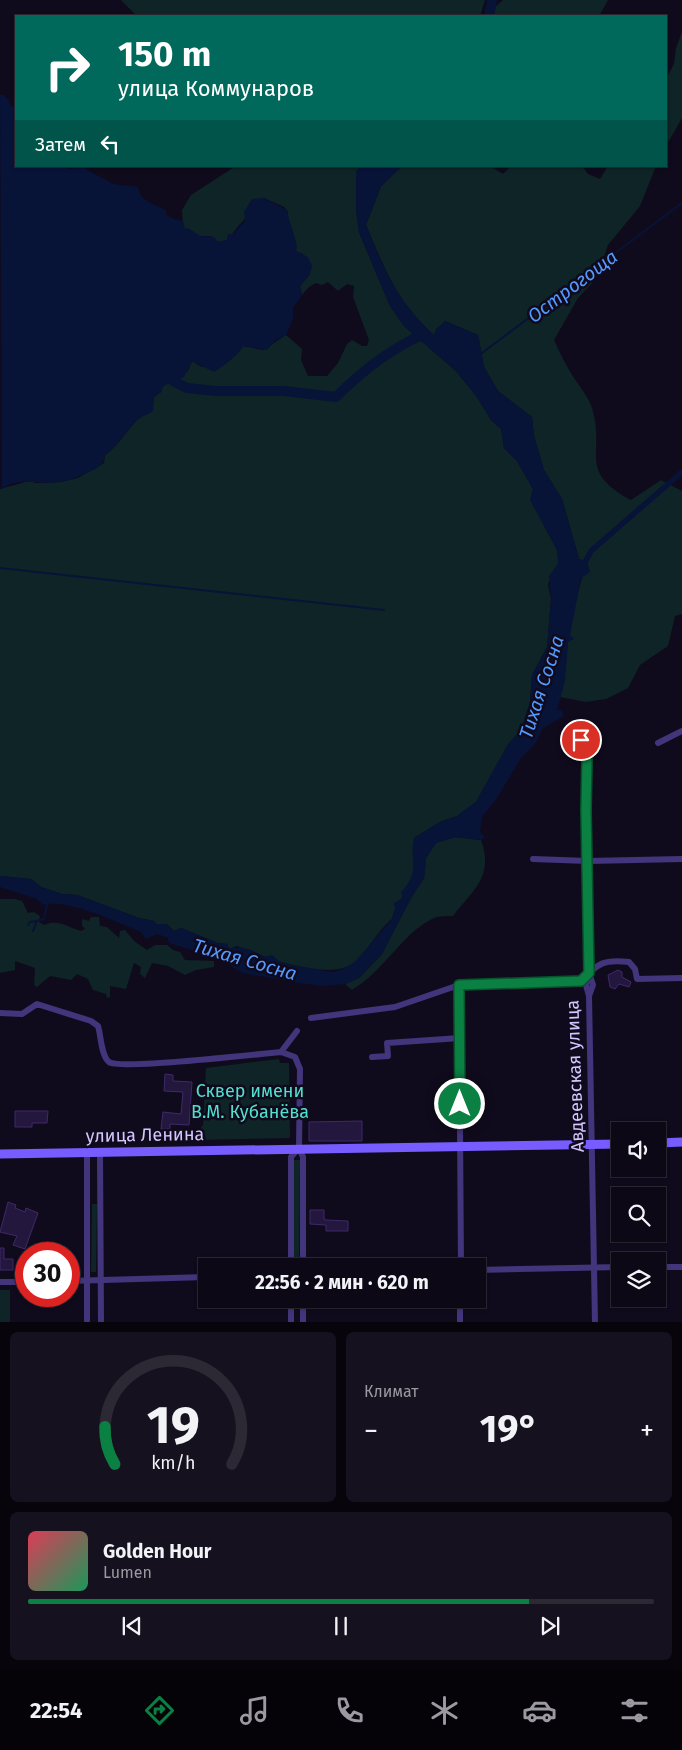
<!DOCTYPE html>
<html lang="ru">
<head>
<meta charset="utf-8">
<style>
  body { margin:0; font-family:"Fira Sans",sans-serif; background:#15111e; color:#f1f3f6; height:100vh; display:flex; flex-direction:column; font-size:19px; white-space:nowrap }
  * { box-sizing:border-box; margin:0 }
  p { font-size:16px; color:#9a9aa0 }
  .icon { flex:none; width:28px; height:28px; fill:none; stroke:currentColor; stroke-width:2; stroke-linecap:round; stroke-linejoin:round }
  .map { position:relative; height:1322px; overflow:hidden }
  .drawer { display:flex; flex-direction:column; gap:10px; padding:10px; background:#07040c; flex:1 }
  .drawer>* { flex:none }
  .banner { position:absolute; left:15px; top:15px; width:652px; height:152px; border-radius:0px; box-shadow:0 1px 4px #0004,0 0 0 1px #2c2934; background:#00695c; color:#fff; overflow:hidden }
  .buttons { position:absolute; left:611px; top:1122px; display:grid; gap:10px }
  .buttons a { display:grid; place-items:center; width:55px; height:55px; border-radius:0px; background:#0c0815; box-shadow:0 1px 4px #0004,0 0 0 1px #2c2934; font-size:25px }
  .speed { position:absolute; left:15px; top:1242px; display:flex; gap:10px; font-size:25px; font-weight:700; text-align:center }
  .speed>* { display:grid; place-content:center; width:65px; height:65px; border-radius:50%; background:#0c0815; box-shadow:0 1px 4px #0004,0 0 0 1px #2c2934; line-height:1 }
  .speed .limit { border:8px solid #d22; background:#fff; color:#111 }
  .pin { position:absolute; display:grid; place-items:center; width:42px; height:42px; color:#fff; margin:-21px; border:2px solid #fff; border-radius:50%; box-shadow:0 1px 5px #0007 }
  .me { position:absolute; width:55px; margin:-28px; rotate:0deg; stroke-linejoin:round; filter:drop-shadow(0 0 4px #0008) }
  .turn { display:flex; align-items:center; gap:18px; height:105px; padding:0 20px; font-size:22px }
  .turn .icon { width:65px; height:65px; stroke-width:2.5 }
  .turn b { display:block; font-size:35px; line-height:42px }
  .then { display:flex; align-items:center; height:48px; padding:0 20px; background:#0003; gap:10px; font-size:19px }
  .big { font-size:38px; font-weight:700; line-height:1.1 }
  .drawer .tile { flex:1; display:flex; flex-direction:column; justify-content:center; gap:8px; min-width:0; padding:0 18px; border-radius:8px; background:#15111e }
  .drawer .dial { align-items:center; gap:0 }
  .dial svg { height:130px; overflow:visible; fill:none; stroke:#2c2934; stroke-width:7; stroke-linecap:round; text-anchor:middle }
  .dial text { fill:#f1f3f6; stroke:none }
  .song { display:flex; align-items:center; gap:15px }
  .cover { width:60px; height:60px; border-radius:8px; background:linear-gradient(135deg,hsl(350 70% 55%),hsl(150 70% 35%)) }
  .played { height:5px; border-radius:2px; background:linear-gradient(90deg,#0b8043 80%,#2c2934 80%) }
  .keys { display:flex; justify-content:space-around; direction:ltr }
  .heat { display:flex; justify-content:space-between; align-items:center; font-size:28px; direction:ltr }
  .drawer .tiles { flex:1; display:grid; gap:10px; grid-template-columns:1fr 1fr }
  .tile:last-child { grid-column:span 2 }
  .trip { position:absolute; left:198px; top:1258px; width:288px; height:50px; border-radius:0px; background:#0c0815; box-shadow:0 1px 4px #0004,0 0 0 1px #2c2934; font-weight:700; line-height:50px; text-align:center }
  .menu { display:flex; height:80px; justify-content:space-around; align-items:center; background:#050308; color:#9a9aa0 }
  .menu .icon { width:35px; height:35px }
  .menu .on { color:#0b8043 }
  .menu b { font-size:22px; color:#f1f3f6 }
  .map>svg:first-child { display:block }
  .green { fill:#0e2426 }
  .water { fill:#081338 }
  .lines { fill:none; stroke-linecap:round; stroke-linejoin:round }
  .stream { stroke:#081338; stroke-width:2 }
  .canal { stroke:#081338; stroke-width:5.5 }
  .river { stroke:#081338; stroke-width:10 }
  .building { fill:#24173d; stroke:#3e296a }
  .street { stroke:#42357c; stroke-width:6 }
  .secondary { stroke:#775dff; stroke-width:9 }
  .route-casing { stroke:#07532c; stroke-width:12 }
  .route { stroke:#0b8043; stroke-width:9 }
  .labels { text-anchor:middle; stroke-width:5; stroke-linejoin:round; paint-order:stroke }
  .street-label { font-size:18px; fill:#d4c6ff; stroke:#100b1c }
  .park-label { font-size:18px; fill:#53dfce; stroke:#100b1c }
  .water-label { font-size:19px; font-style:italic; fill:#5499ff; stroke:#100b1c }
</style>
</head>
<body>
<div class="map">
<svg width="682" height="1323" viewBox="0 0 682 1323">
  <rect width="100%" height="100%" fill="#100b1c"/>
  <g class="green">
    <polygon points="121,0 485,0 480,16 137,16"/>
    <polygon points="503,0 608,0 599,16 492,16 495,7"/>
    <polygon points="682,32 682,118 666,146 666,79 674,64 676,48"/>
    <path d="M236,166H361L356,172V209L359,232L390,306L404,326L456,371L477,397L491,420L501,429L504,448L517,461L533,489L531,500L557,550L559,564L548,584L551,599L547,647L532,675L530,702L521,730L508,745L476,802L457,816L440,822L414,838C413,853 416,870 410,884C405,896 394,906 392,919C377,931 366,954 354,963C329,982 263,957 237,946L229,949L227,944L218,943L181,928L174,931L167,924H156L154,921L139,918L77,895L62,894L41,887L31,879L0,876V489L29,481L36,483L61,482L78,478L104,463L105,455C118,446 125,433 135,422C140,416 147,415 152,411L154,397L161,392L163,386L188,371L192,361L202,367H221C228,359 236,355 243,346L263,350L286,335L302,349L301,360L308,376H327L338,363L347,344L352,340L362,346H367L369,340L353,297L354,286L347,284L338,291L328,282L322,285L316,283L309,287L302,295L300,286L310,274L303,254L295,251L290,224L287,218L288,212L284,207L264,198C257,206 235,228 232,235L229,234L227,240L218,242L210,236H200L183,228L182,210L191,195Z"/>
    <path d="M402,166H490L503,174L511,166H582L588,174L600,179L608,166H656L640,206L608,245L596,279L578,298L554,340C560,353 566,366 574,378C580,387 589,398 592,408C606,454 576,470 631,500L661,480L682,491V614L675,616L668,646L640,665L628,688L606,699L586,702L560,697C566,678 564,660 568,642C573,615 578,588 587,562L579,559L562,499L544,470L534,436L532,417L498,391L484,367L478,335L445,321L434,335C397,302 385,270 366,225L381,186Z"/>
    <path d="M455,837L481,840C494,876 474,889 453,916C447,916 439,916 434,918C403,932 385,970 352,990L345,984L359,978L382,954L411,898L424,878L426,858L436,843Z"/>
    <path d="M0,899H15L22,901L28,913L34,912L40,916L39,922L44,925C59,919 67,927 81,931L85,929L82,925V919L89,921L91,917H99L100,926L107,927L119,938L120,931L125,930L134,941L147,950L155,945H167L173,950L180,952L185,960L214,961V967L196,970L185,975L168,966L152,963L145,978L140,974L141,967L134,963L126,989L110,986V997L107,998L106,994L93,990L88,979L77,974L71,980L50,976L37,987L34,985L35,968L15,961V970L0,973Z"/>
    <polygon points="279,1059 280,1063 289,1063 290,1138 195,1140 196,1134 203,1125 206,1068"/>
    <polygon points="294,1160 300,1160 299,1266 294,1266"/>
    <polygon points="92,1204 97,1204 96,1272 91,1272"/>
    <rect x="0" y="1290" width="10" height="32"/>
  </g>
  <g class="water">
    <path d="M0,95H4L9,101L10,105L16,108V166H63L69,169L84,168L113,184L138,187C140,202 155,204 166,210V215L174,219L183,221L185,229L188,228L200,236L214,237L218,242L227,240L228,234L232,235L245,221L244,212L252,199L264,198L287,210C289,223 295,234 297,248L296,251L308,257L312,266L310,274L300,286L302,295L293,308V319L286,335L276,340L267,350L243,346C240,354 222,367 214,372L192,361L184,377L163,386L161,392L154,397L153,411C147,415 140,416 135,422C125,433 118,446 105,455C103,466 98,468 87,473C78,477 68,481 58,482C40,485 18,476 2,489Z"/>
    <path d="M361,166H402L381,186L366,225C383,268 398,303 434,335L436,329L445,321L478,335L484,367L498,391L532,417L534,436L544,470L562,499L579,559L587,561L590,572L581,578L570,635L574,639L568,642L565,681L557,710H562L564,716L543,728L535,744L521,758L497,798L482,817L480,832L485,837L481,840L455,837L436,843L426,858L424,878L411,898L382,954L359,978L345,984L325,986L299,983L242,973L196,945L184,942L178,946L172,939L157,934L146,939L141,932C117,922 66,898 43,905L37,899L0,887V876L31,879L41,887L62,894L77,895L139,918L154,921L156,924H167L174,931L181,928L218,943L227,944L229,949C240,945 254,950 264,957L272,955L280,962L292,965L332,972L341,970L355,962L392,919L395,908L394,903L403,898L401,892C421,871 409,863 414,838L440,822L457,816L476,802L508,744L521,730L530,702L532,675L547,647L551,599L549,576L558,564L557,550L530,500L533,489L517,461L504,448L501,429L491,420L477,397L456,371L404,326L390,306L359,232L356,209V172Z"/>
  </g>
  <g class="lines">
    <g class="stream">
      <polyline points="482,353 682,203"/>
      <polyline points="0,568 384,610"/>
      <polyline points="28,925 30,922 37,921"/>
      <polyline points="33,931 37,921 44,919 48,901"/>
    </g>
    <polyline class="canal" points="583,566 591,551 682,472"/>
    <g class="river">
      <polyline points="489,16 492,0"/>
      <path d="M173,381L187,388L216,391H284L336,397C361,372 392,348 424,334"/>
      <polyline points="173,939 209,950"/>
    </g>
  </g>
  <g class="building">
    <polygon points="618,970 622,972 622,977 631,982 629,987 619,984 615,989 610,987 608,975"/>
    <polygon points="165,1074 173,1075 173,1081 192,1082 189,1125 170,1124 170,1129 161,1129 163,1112 181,1114 183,1092 164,1091"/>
    <polygon points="15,1111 48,1111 47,1123 32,1123 32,1127 15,1127"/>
    <polygon points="362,1121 362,1141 309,1141 309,1122"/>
    <polygon points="8,1202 16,1205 15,1208 25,1212 26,1208 38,1213 25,1249 13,1245 17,1236 0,1232"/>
    <polygon points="310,1210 324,1210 324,1219 326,1220 348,1221 348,1231 326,1231 326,1225 310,1224"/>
    <polygon points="0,1248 4,1248 4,1259 13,1259 13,1270 0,1270"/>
  </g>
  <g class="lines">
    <g class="street">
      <polyline points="581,739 587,760 589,973 586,985 589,996 595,1323"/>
      <polyline points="658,743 682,731"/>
      <polyline points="533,859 588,861 682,859"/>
      <polyline points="459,985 461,1266"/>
      <polyline points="589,996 593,985 589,973"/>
      <path d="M0,1013L22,1014L37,1004L91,1021L98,1026C101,1035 101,1056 109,1062C120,1070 258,1054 281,1052L295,1057L300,1069L299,1148L303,1157V1266"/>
      <path d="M311,1018L395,1007L459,985L581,981C598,963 604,959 629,962L635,969L637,979L682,978"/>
      <polyline points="281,1052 297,1031"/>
      <polyline points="372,1057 388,1056 387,1043 460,1038"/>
      <polyline points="87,1153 87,1320"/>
      <polyline points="100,1153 101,1321"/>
      <polyline points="291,1266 291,1157 299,1148"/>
      <polyline points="658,1267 682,1267"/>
      <polyline points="476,1270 620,1267"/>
      <polyline points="69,1281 206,1277"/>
      <polyline points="0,1282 26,1282"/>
      <polyline points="291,1299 291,1323"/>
      <polyline points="303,1299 303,1323"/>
      <polyline points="460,1323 460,1299"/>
    </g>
    <g class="secondary">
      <polyline points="658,1143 682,1142"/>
      <polyline points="0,1154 620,1144"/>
    </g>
  </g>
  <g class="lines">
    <g class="route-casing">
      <polyline id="route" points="460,1104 459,985 581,981 589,973 586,810 587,760 581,740"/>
    </g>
    <use href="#route" class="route"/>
  </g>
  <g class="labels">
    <g class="street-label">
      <text transform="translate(575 1076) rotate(-92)" y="6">Авдеевская улица</text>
      <text transform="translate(145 1135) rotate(-1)" y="6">улица Ленина</text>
    </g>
    <g class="park-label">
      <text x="250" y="1097">Сквер имени<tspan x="250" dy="21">В.М. Кубанёва</tspan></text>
    </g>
    <g class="water-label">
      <text transform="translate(572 286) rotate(-37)" y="7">Острогоща</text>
      <text transform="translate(541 687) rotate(-72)" y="7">Тихая Сосна</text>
      <text transform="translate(245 959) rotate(16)" y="7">Тихая Сосна</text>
    </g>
  </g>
</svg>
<div class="buttons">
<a><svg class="icon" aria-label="sound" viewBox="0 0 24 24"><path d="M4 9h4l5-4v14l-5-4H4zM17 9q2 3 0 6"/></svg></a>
<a><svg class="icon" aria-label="search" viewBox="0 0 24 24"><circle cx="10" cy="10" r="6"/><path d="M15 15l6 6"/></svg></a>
<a><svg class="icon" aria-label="layers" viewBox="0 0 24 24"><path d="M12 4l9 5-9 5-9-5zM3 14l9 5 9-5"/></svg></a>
</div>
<div class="speed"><div class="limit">30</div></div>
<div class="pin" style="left:581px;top:740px;background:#d93025"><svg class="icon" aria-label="arrive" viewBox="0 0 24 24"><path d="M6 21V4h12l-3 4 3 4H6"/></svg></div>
<svg class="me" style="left:460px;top:1104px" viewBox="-20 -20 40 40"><circle r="17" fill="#0b8043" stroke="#fff" stroke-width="3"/><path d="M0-11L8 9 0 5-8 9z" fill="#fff"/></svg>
<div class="trip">22:56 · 2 мин · 620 m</div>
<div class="banner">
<div class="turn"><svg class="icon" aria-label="right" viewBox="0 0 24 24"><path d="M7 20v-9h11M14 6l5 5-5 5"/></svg><div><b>150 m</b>улица Коммунаров</div></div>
<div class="then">Затем<svg class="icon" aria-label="left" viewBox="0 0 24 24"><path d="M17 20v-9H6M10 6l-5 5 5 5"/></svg></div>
</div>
</div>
<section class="drawer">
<div class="tiles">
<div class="tile dial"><svg viewBox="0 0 100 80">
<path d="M14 69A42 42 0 1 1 86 69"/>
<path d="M14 69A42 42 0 0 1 8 46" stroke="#0b8043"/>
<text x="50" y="56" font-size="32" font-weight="700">19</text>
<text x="50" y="72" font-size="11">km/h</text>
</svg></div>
<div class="tile"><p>Климат</p>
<div class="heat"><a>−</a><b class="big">19°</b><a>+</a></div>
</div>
<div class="tile">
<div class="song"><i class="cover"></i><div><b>Golden Hour</b><p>Lumen</p></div></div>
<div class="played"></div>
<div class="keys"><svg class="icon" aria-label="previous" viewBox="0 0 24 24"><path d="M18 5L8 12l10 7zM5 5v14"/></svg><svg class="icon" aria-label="pause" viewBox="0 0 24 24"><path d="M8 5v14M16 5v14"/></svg><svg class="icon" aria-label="next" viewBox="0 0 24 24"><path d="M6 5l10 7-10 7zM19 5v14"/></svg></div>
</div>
</div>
</section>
<nav class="menu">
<b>22:54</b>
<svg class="icon on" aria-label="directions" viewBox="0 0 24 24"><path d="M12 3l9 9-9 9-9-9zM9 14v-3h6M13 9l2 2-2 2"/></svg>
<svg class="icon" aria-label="music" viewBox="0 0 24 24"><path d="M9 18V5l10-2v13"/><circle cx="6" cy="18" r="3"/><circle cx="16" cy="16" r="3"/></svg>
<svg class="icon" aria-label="phone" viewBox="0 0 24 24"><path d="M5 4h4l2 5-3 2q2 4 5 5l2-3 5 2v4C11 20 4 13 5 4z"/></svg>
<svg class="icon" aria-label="climate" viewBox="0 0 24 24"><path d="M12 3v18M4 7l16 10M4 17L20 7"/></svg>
<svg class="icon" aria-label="car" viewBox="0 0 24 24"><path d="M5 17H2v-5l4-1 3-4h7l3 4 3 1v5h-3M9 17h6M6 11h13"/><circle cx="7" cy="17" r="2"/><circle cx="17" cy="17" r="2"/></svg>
<svg class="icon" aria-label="filters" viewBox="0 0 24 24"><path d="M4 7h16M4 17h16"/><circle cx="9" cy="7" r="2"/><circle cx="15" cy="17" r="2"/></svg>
</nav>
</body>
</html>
